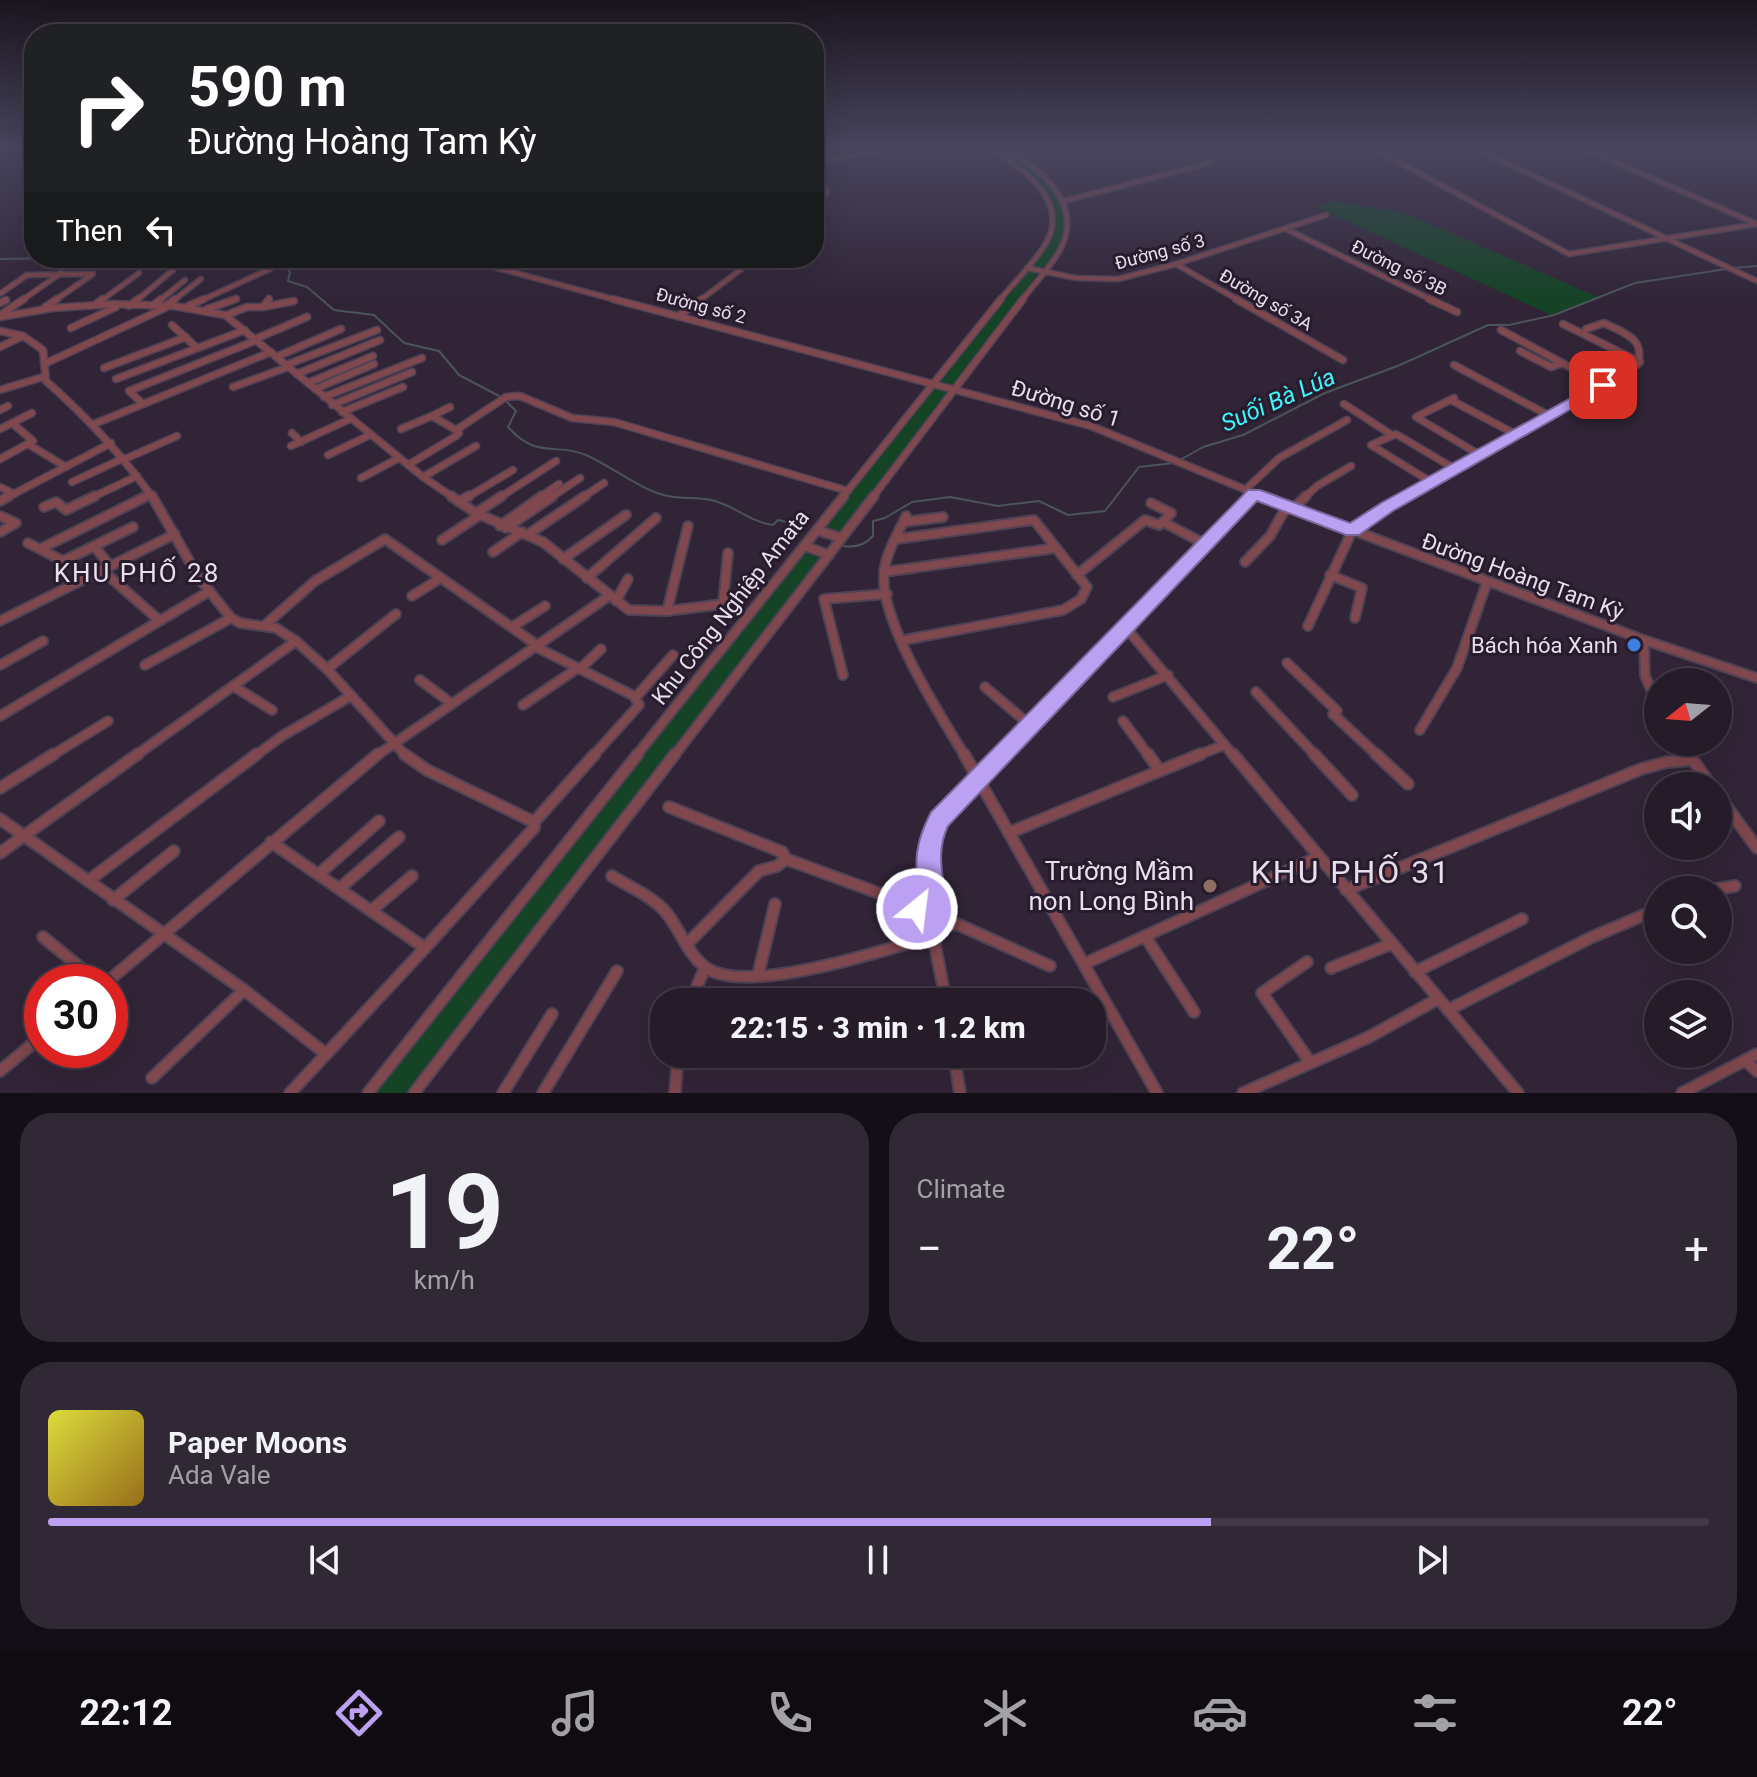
<!DOCTYPE html>
<html lang="en">
<head>
<meta charset="utf-8">
<style>
  body { margin:0; font-family:Roboto,sans-serif; background:#312835; color:#f1f3f6; height:100vh; display:flex; flex-direction:column; font-size:30px; white-space:nowrap }
  * { box-sizing:border-box; margin:0 }
  p { font-size:26px; color:#a3a1a8 }
  .icon { flex:none; width:44px; height:44px; fill:none; stroke:currentColor; stroke-width:2; stroke-linecap:round; stroke-linejoin:round }
  .map { position:relative; height:1093px; overflow:hidden }
  .drawer { display:flex; flex-direction:column; gap:20px; padding:20px; background:#140f17; flex:1 }
  .drawer>* { flex:none }
  .top-card { position:absolute; left:24px; top:24px; width:800px; height:244px; border-radius:32px; box-shadow:0 8px 32px #0002,0 0 0 2px #423946; background:#202124; color:#fff; overflow:hidden }
  .needle { width:52px; rotate:253deg }
  .tools { position:absolute; left:1644px; top:668px; display:grid; gap:16px }
  .tools a { display:grid; place-items:center; width:88px; height:88px; border-radius:50%; background:#251b29; box-shadow:0 8px 32px #0002,0 0 0 2px #423946; font-size:40px }
  .speed { position:absolute; left:24px; top:964px; display:flex; gap:16px; font-size:40px; font-weight:700; text-align:center }
  .speed>* { display:grid; place-content:center; width:104px; height:104px; border-radius:50%; background:#251b29; box-shadow:0 8px 32px #0002,0 0 0 2px #423946; line-height:1 }
  .speed .limit { border:12px solid #d22; background:#fff; color:#111 }
  .pin { position:absolute; display:grid; place-items:center; width:68px; height:68px; color:#fff; margin:-34px; border-radius:16px; box-shadow:0 4px 12px #0006 }
  .me { position:absolute; width:88px; margin:-44px; rotate:29deg; stroke-linejoin:round; filter:drop-shadow(0 0 6px #0008) }
  .turn { display:flex; align-items:center; gap:28px; height:168px; padding:0 32px; font-size:36px }
  .turn .icon { width:104px; height:104px; stroke-width:2.5 }
  .turn b { display:block; font-size:56px; line-height:68px }
  .then { display:flex; align-items:center; height:76px; padding:0 32px; background:#0003; gap:16px; font-size:30px }
  .big { font-size:60px; font-weight:800; line-height:1.1 }
  .drawer .card { flex:1; display:flex; flex-direction:column; justify-content:center; gap:12px; min-width:0; padding:0 28px; border-radius:32px; background:#312835 }
  .drawer .dial { align-items:center; gap:0 }
  .dial b { font-size:104px; line-height:1 }
  .song { display:flex; align-items:center; gap:24px }
  .cover { width:96px; height:96px; border-radius:12px; background:linear-gradient(135deg,hsl(60 70% 55%),hsl(40 70% 35%)) }
  .played { height:8px; border-radius:4px; background:linear-gradient(90deg,#bca0f2 70%,#423946 70%) }
  .keys { display:flex; justify-content:space-around; direction:ltr }
  .heat { display:flex; justify-content:space-between; align-items:center; font-size:44px; direction:ltr }
  .drawer .tiles { flex:1; display:grid; gap:20px; grid-template-columns:1fr 1fr }
  .card:last-child { grid-column:span 2 }
  .trip { position:absolute; left:650px; top:988px; width:456px; height:80px; border-radius:32px; background:#251b29; box-shadow:0 8px 32px #0002,0 0 0 2px #423946; font-weight:800; line-height:80px; text-align:center }
  .tabs { display:flex; height:128px; justify-content:space-around; align-items:center; background:#0f0b10; color:#a3a1a8 }
  .tabs .icon { width:56px; height:56px }
  .tabs .active { color:#bca0f2 }
  .tabs b { font-size:36px; color:#f1f3f6 }
  .map>svg:first-child { display:block }
  .green { fill:#144325 }
  .lines { fill:none; stroke-linecap:round; stroke-linejoin:round }
  .stream { stroke:#4b5458; stroke-width:2 }
  .minor-far3-casing { stroke:#4e4254; stroke-width:7 }
  .minor-far2-casing { stroke:#4e4254; stroke-width:9 }
  .minor-far1-casing { stroke:#4e4254; stroke-width:12 }
  .minor-casing { stroke:#4e4254; stroke-width:14 }
  .minor-far3 { stroke:#7f474e; stroke-width:4 }
  .minor-far2 { stroke:#7f474e; stroke-width:6 }
  .minor-far1 { stroke:#7f474e; stroke-width:8 }
  .minor { stroke:#7f474e; stroke-width:10 }
  .route { fill:#bca0f2; stroke:#7a689d; stroke-width:2 }
  .shop-dot { fill:#3f7fe0; stroke:#271b2d; stroke-width:3 }
  .education-dot { fill:#8d6e63; stroke:#271b2d; stroke-width:3 }
  .labels { text-anchor:middle; stroke-width:6; stroke-linejoin:round; paint-order:stroke }
  .far-street-label { font-size:18px; fill:#e7dfec; stroke:#271b2d }
  .street-label { font-size:22px; fill:#e7dfec; stroke:#271b2d }
  .poi-label { font-size:22px; fill:#e7dfec; stroke:#271b2d; text-anchor:end }
  .water-label { font-size:24px; font-style:italic; fill:#3df6fd; stroke:#271b2d }
  .quarter-label { font-size:26px; letter-spacing:2px; fill:#e7dfec; stroke:#271b2d }
  .near-poi-label { font-size:26px; fill:#e7dfec; stroke:#271b2d; text-anchor:end }
  .near-quarter-label { font-size:32px; letter-spacing:2px; fill:#e7dfec; stroke:#271b2d }
</style>
</head>
<body>
<div class="map">
<svg width="1757" height="1093" viewBox="0 0 1757 1093">
  <rect width="100%" height="100%" fill="#312437"/>
  <g class="green">
    <path d="M993,149C1026,149 1069,191 1065,226C1064,244 1052,257 1041,270L1030,268C1037,258 1048,248 1052,236C1067,194 1023,166 993,149Z"/>
    <polygon points="1333,201 1405,213 1598,297 1551,315 1316,207"/>
    <polygon points="1029,269 1040,271 953,388 937,384"/>
    <polygon points="936,386 952,389 842,532 825,526"/>
    <polygon points="804,552 822,559 406,1093 375,1093"/>
  </g>
  <g class="lines">
    <g class="stream">
      <polyline points="94,258 109,263 160,258"/>
      <polyline points="209,258 287,268 290,272 288,281 307,287 334,310 374,315 404,343 439,351 459,375 501,397"/>
      <polyline points="0,259 56,258"/>
      <polyline points="1732,268 1757,266"/>
      <path d="M506,401L516,411L508,427C537,460 556,442 586,455C611,466 642,491 668,496C682,499 697,497 711,500C734,505 750,522 773,525L778,520L787,522L792,530L797,531"/>
      <polyline points="1180,460 1203,447 1243,435 1325,393 1400,365 1488,325 1509,325 1554,315 1635,283 1726,269"/>
      <path d="M843,546C855,548 865,545 873,536V521L885,518L912,502L950,497L998,506L1039,501L1068,515L1105,511L1139,467L1174,463"/>
    </g>
    <g class="minor-far3-casing">
      <g id="minor-far3">
        <path d="M990,149C1021,167 1069,199 1047,241C1036,262 1014,282 999,301"/>
        <path d="M1006,149C1040,169 1082,201 1062,246C1053,265 1034,284 1021,301"/>
        <polyline points="1374,149 1569,254 1757,224"/>
        <polyline points="1477,149 1757,281"/>
        <polyline points="1585,149 1755,223"/>
        <polyline points="814,163 883,149"/>
        <polyline points="814,174 821,179 827,192 814,212"/>
        <polyline points="1064,201 1209,163"/>
        <polyline points="1286,229 1434,301"/>
        <polyline points="460,258 620,301"/>
        <polyline points="1176,264 1240,301"/>
        <polyline points="1027,268 1076,278 1118,279 1176,264 1326,215"/>
        <polyline points="1,293 27,275 93,274 54,301"/>
        <polyline points="21,301 61,273"/>
        <polyline points="101,301 139,273"/>
        <polyline points="136,301 173,270"/>
        <polyline points="159,301 185,280"/>
        <polyline points="173,301 201,279"/>
        <polyline points="200,301 270,269"/>
        <polyline points="231,301 236,299"/>
        <polyline points="267,301 269,298"/>
        <polyline points="699,301 756,258"/>
      </g>
    </g>
    <g class="minor-far2-casing">
      <g id="minor-far2">
        <polyline points="613,299 1091,426 1266,498"/>
        <polyline points="1236,299 1343,360"/>
        <polyline points="1429,299 1457,312"/>
        <polyline points="0,303 6,300"/>
        <polyline points="96,304 103,299"/>
        <polyline points="167,305 175,299"/>
        <polyline points="129,306 138,299"/>
        <polyline points="152,306 161,299"/>
        <polyline points="188,306 204,299"/>
        <polyline points="45,307 57,299"/>
        <polyline points="263,307 294,301"/>
        <polyline points="207,309 236,299"/>
        <polyline points="0,315 24,299"/>
        <polyline points="227,315 247,307 263,307 269,299"/>
        <polyline points="680,315 702,299"/>
        <polyline points="0,317 52,308 113,304 174,306 225,315 423,477 454,498"/>
        <polyline points="1563,324 1640,362"/>
        <polyline points="172,325 197,348"/>
        <polyline points="71,328 116,307"/>
        <polyline points="1501,330 1603,385"/>
        <path d="M0,331L23,336L43,350L46,381C87,417 121,454 153,498"/>
        <polyline points="255,339 307,317"/>
        <polyline points="0,347 23,336"/>
        <polyline points="1520,351 1551,367 1563,363"/>
        <polyline points="276,357 341,329"/>
        <polyline points="44,364 165,308"/>
        <polyline points="286,365 377,330"/>
        <polyline points="1454,365 1548,415"/>
        <polyline points="104,368 186,337"/>
        <polyline points="297,374 380,340"/>
        <polyline points="116,379 245,330"/>
        <polyline points="308,383 373,356"/>
        <polyline points="233,387 288,367"/>
        <polyline points="315,389 374,364"/>
        <polyline points="0,390 43,377"/>
        <polyline points="324,397 422,358"/>
        <polyline points="1454,398 1416,417 1480,455"/>
        <polyline points="1451,400 1515,434"/>
        <polyline points="143,404 129,391 257,340"/>
        <polyline points="1344,404 1392,435"/>
        <polyline points="332,405 412,372"/>
        <polyline points="0,410 8,406"/>
        <polyline points="342,412 403,387"/>
        <polyline points="432,416 450,407"/>
        <polyline points="94,424 271,352"/>
        <polyline points="0,429 32,413"/>
        <polyline points="401,429 432,416 456,430"/>
        <polyline points="292,433 301,442"/>
        <polyline points="28,444 66,467"/>
        <polyline points="291,446 350,419"/>
        <polyline points="328,455 370,435"/>
        <polyline points="0,459 33,441 12,423"/>
        <polyline points="125,459 177,436"/>
        <polyline points="408,465 456,436 459,433 456,430 506,397 520,396 572,418 614,422 848,491"/>
        <polyline points="423,477 476,446"/>
        <polyline points="361,478 399,458"/>
        <polyline points="72,482 124,458"/>
        <polyline points="1431,482 1371,445 1396,434 1455,469"/>
        <polyline points="0,487 14,494"/>
        <polyline points="1245,490 1279,458 1347,420"/>
        <polyline points="6,498 111,443"/>
        <polyline points="91,498 137,476"/>
        <polyline points="143,498 151,494"/>
        <polyline points="466,498 513,470"/>
        <polyline points="499,498 556,461"/>
        <polyline points="539,498 559,484"/>
        <polyline points="550,498 580,478"/>
        <polyline points="582,498 604,483"/>
        <polyline points="842,498 1001,299"/>
        <polyline points="872,498 1023,299"/>
        <polyline points="1250,498 1254,494"/>
        <polyline points="1304,498 1317,486 1351,466"/>
        <path d="M1403,498L1638,364C1645,338 1624,333 1604,323L1586,329"/>
      </g>
    </g>
    <g class="minor-far1-casing">
      <g id="minor-far1">
        <polyline points="152,496 199,578 231,618 240,623 276,628 296,641 327,669 406,756"/>
        <polyline points="451,496 476,513 543,542 629,610 667,611 723,604 728,553"/>
        <polyline points="1262,496 1644,640 1757,678"/>
        <polyline points="0,501 9,496"/>
        <polyline points="459,502 469,496"/>
        <polyline points="1151,503 1171,513 1163,522"/>
        <polyline points="44,507 56,502 66,510 95,496"/>
        <polyline points="1293,509 1306,496"/>
        <polyline points="476,513 502,496"/>
        <polyline points="0,516 16,523 0,532"/>
        <path d="M906,516C898,534 885,554 884,574C880,622 940,715 965,756"/>
        <polyline points="904,522 943,517"/>
        <polyline points="500,526 542,496"/>
        <polyline points="506,528 553,496"/>
        <polyline points="817,530 841,538"/>
        <polyline points="527,535 585,496"/>
        <polyline points="897,539 1034,520 1087,587 1081,599 1063,610 904,640"/>
        <polyline points="442,540 480,515"/>
        <polyline points="28,543 63,561 94,546 110,566"/>
        <polyline points="94,546 133,527"/>
        <polyline points="805,546 829,555"/>
        <polyline points="42,548 147,496"/>
        <polyline points="493,552 522,532"/>
        <polyline points="563,559 626,515"/>
        <polyline points="1245,562 1270,536 1287,506"/>
        <polyline points="102,570 160,621"/>
        <polyline points="884,572 1056,548"/>
        <polyline points="1077,575 1145,520 1159,525 1163,522 1205,544"/>
        <polyline points="1330,575 1362,588 1355,618"/>
        <polyline points="587,578 656,518"/>
        <polyline points="412,596 441,578"/>
        <polyline points="616,601 628,579"/>
        <polyline points="667,611 688,526"/>
        <polyline points="0,621 175,534"/>
        <polyline points="264,626 315,581 385,539 537,645"/>
        <polyline points="1308,626 1352,531 1406,496"/>
        <polyline points="512,627 545,606"/>
        <polyline points="1127,629 1234,756"/>
        <polyline points="1644,640 1645,676 1658,705"/>
        <polyline points="534,646 636,697"/>
        <polyline points="1287,663 1337,711"/>
        <polyline points="0,665 43,641"/>
        <polyline points="145,665 231,618"/>
        <polyline points="327,669 396,614"/>
        <polyline points="580,669 601,649"/>
        <polyline points="843,675 824,599 887,594"/>
        <polyline points="420,680 451,703"/>
        <polyline points="233,686 272,710"/>
        <polyline points="985,687 1031,726"/>
        <polyline points="1256,692 1316,756"/>
        <polyline points="1113,697 1168,675"/>
        <polyline points="523,705 578,668"/>
        <polyline points="1333,714 1378,756"/>
        <polyline points="0,716 208,592"/>
        <polyline points="1123,721 1149,756"/>
        <polyline points="1420,730 1457,668 1487,582"/>
        <polyline points="1681,742 1691,756"/>
        <polyline points="51,756 108,721"/>
        <polyline points="135,756 296,641"/>
        <polyline points="255,756 282,736 349,697"/>
        <polyline points="376,756 609,596"/>
        <polyline points="593,756 639,705 635,698 673,655"/>
        <polyline points="636,756 844,496"/>
        <polyline points="674,756 874,496"/>
        <polyline points="1001,756 1252,496"/>
        <polyline points="1196,756 1224,745"/>
      </g>
    </g>
    <g class="minor-casing">
      <g id="minor">
        <polyline points="404,754 427,770 534,822 534,828 425,948"/>
        <polyline points="964,754 1157,1093"/>
        <polyline points="1148,754 1160,771"/>
        <polyline points="1233,754 1518,1093"/>
        <polyline points="1314,754 1352,795"/>
        <polyline points="1376,754 1408,784"/>
        <polyline points="1689,754 1711,786"/>
        <polyline points="0,788 54,754"/>
        <polyline points="1718,795 1757,848"/>
        <polyline points="669,807 782,852 786,859 933,913"/>
        <polyline points="0,819 244,990 326,1054"/>
        <polyline points="534,822 595,754"/>
        <polyline points="1011,832 1201,754"/>
        <polyline points="271,842 425,948 290,1093"/>
        <polyline points="0,853 138,754"/>
        <polyline points="319,874 379,821"/>
        <path d="M612,876C629,887 650,895 664,910C679,926 688,957 708,969C751,995 888,949 936,935"/>
        <polyline points="88,881 257,754"/>
        <polyline points="340,888 399,837"/>
        <polyline points="1346,890 1641,769 1667,762 1692,760"/>
        <polyline points="1710,890 1735,886"/>
        <polyline points="113,900 174,851"/>
        <polyline points="372,910 412,876"/>
        <polyline points="935,927 957,924 1050,966"/>
        <polyline points="1145,936 1194,1012"/>
        <polyline points="43,937 98,982"/>
        <polyline points="689,942 759,871 777,866 786,859"/>
        <polyline points="1307,962 1262,993 1310,1062"/>
        <polyline points="1084,964 1318,857"/>
        <polyline points="1331,968 1391,944"/>
        <polyline points="1415,972 1522,919"/>
        <polyline points="758,975 775,904"/>
        <polyline points="107,982 378,754"/>
        <polyline points="690,1002 705,968"/>
        <path d="M946,1002C938,955 911,859 941,817C958,795 983,775 1002,754"/>
        <polyline points="1448,1010 1590,938 1658,909"/>
        <polyline points="954,1054 960,1093"/>
        <polyline points="1745,1060 1757,1071"/>
        <polyline points="0,1071 42,1036"/>
        <polyline points="152,1078 244,990"/>
        <polyline points="368,1093 638,754"/>
        <polyline points="414,1093 675,754"/>
        <polyline points="503,1093 552,1014"/>
        <polyline points="543,1093 617,971"/>
        <polyline points="675,1093 678,1054"/>
        <polyline points="1243,1093 1367,1038 1438,999"/>
        <polyline points="1682,1093 1757,1054"/>
      </g>
    </g>
    <use href="#minor-far3" class="minor-far3"/>
    <use href="#minor-far2" class="minor-far2"/>
    <use href="#minor-far1" class="minor-far1"/>
    <use href="#minor" class="minor"/>
  </g>
  <linearGradient id="sky" x2="0" y2="1"><stop stop-color="#1b141e"/><stop offset="0.49" stop-color="#48455e"/><stop offset="1" stop-color="#48455e" stop-opacity="0"/></linearGradient>
  <rect width="1757" height="302" fill="url(#sky)"/>
  <path class="route" d="M1603,380L1608,381V388L1393,511L1359,535H1346L1257,501L948,826C930,864 954,894 942,922L933,925L908,918L905,909L908,900L918,897C915,860 914,845 931,812L1248,490H1260L1350,523L1381,503Z"/>
  <circle class="shop-dot" cx="1634" cy="645" r="8"/>
  <circle class="education-dot" cx="1210" cy="886" r="8"/>
  <g class="labels">
    <g class="far-street-label">
      <text transform="translate(1160 252) rotate(-15)" y="6">Đường số 3</text>
      <text transform="translate(1399 268) rotate(26)" y="6">Đường số 3B</text>
      <text transform="translate(1266 300) rotate(30)" y="6">Đường số 3A</text>
      <text transform="translate(701 306) rotate(15)" y="6">Đường số 2</text>
    </g>
    <g class="street-label">
      <text transform="translate(1066 403) rotate(17)" y="8">Đường số 1</text>
      <text transform="translate(1523 576) rotate(20)" y="8">Đường Hoàng Tam Kỳ</text>
      <text transform="translate(730 607) rotate(-52)" y="8">Khu Công Nghiệp Amata</text>
    </g>
    <g class="poi-label">
      <text x="1618" y="653">Bách hóa Xanh</text>
    </g>
    <g class="water-label">
      <text transform="translate(1278 400) rotate(-24)" y="8">Suối Bà Lúa</text>
    </g>
    <g class="quarter-label">
      <text x="137" y="582">KHU PHỐ 28</text>
    </g>
    <g class="near-poi-label">
      <text x="1194" y="880">Trường Mầm<tspan x="1194" dy="30">non Long Bình</tspan></text>
    </g>
    <g class="near-quarter-label">
      <text x="1351" y="883">KHU PHỐ 31</text>
    </g>
  </g>
</svg>
<div class="tools">
<a><svg class="needle" viewBox="-14 -14 28 28"><path d="M0-13l5 13h-10z" fill="#e53935"/><path d="M0 13l5-13h-10z" fill="#a3a1a8"/></svg></a>
<a><svg class="icon" aria-label="sound" viewBox="0 0 24 24"><path d="M4 9h4l5-4v14l-5-4H4zM17 9q2 3 0 6"/></svg></a>
<a><svg class="icon" aria-label="search" viewBox="0 0 24 24"><circle cx="10" cy="10" r="6"/><path d="M15 15l6 6"/></svg></a>
<a><svg class="icon" aria-label="layers" viewBox="0 0 24 24"><path d="M12 4l9 5-9 5-9-5zM3 14l9 5 9-5"/></svg></a>
</div>
<div class="speed"><div class="limit">30</div></div>
<div class="pin" style="left:1603px;top:385px;background:#d93025"><svg class="icon" aria-label="arrive" viewBox="0 0 24 24"><path d="M6 21V4h12l-3 4 3 4H6"/></svg></div>
<svg class="me" style="left:917px;top:909px" viewBox="-20 -20 40 40"><circle r="17" fill="#bca0f2" stroke="#fff" stroke-width="3"/><path d="M0-11L8 9 0 5-8 9z" fill="#fff"/></svg>
<div class="trip">22:15 · 3 min · 1.2 km</div>
<div class="top-card">
<div class="turn"><svg class="icon" aria-label="right" viewBox="0 0 24 24"><path d="M7 20v-9h11M14 6l5 5-5 5"/></svg><div><b>590 m</b>Đường Hoàng Tam Kỳ</div></div>
<div class="then">Then<svg class="icon" aria-label="left" viewBox="0 0 24 24"><path d="M17 20v-9H6M10 6l-5 5 5 5"/></svg></div>
</div>
</div>
<section class="drawer">
<div class="tiles">
<div class="card dial"><b>19</b><p>km/h</p></div>
<div class="card"><p>Climate</p>
<div class="heat"><a>−</a><b class="big">22°</b><a>+</a></div>
</div>
<div class="card">
<div class="song"><i class="cover"></i><div><b>Paper Moons</b><p>Ada Vale</p></div></div>
<div class="played"></div>
<div class="keys"><svg class="icon" aria-label="previous" viewBox="0 0 24 24"><path d="M18 5L8 12l10 7zM5 5v14"/></svg><svg class="icon" aria-label="pause" viewBox="0 0 24 24"><path d="M8 5v14M16 5v14"/></svg><svg class="icon" aria-label="next" viewBox="0 0 24 24"><path d="M6 5l10 7-10 7zM19 5v14"/></svg></div>
</div>
</div>
</section>
<nav class="tabs">
<b>22:12</b>
<svg class="icon active" aria-label="directions" viewBox="0 0 24 24"><path d="M12 3l9 9-9 9-9-9zM9 14v-3h6M13 9l2 2-2 2"/></svg>
<svg class="icon" aria-label="music" viewBox="0 0 24 24"><path d="M9 18V5l10-2v13"/><circle cx="6" cy="18" r="3"/><circle cx="16" cy="16" r="3"/></svg>
<svg class="icon" aria-label="phone" viewBox="0 0 24 24"><path d="M5 4h4l2 5-3 2q2 4 5 5l2-3 5 2v4C11 20 4 13 5 4z"/></svg>
<svg class="icon" aria-label="climate" viewBox="0 0 24 24"><path d="M12 3v18M4 7l16 10M4 17L20 7"/></svg>
<svg class="icon" aria-label="car" viewBox="0 0 24 24"><path d="M5 17H2v-5l4-1 3-4h7l3 4 3 1v5h-3M9 17h6M6 11h13"/><circle cx="7" cy="17" r="2"/><circle cx="17" cy="17" r="2"/></svg>
<svg class="icon" aria-label="filters" viewBox="0 0 24 24"><path d="M4 7h16M4 17h16"/><circle cx="9" cy="7" r="2"/><circle cx="15" cy="17" r="2"/></svg>
<b>22°</b>
</nav>
</body>
</html>
